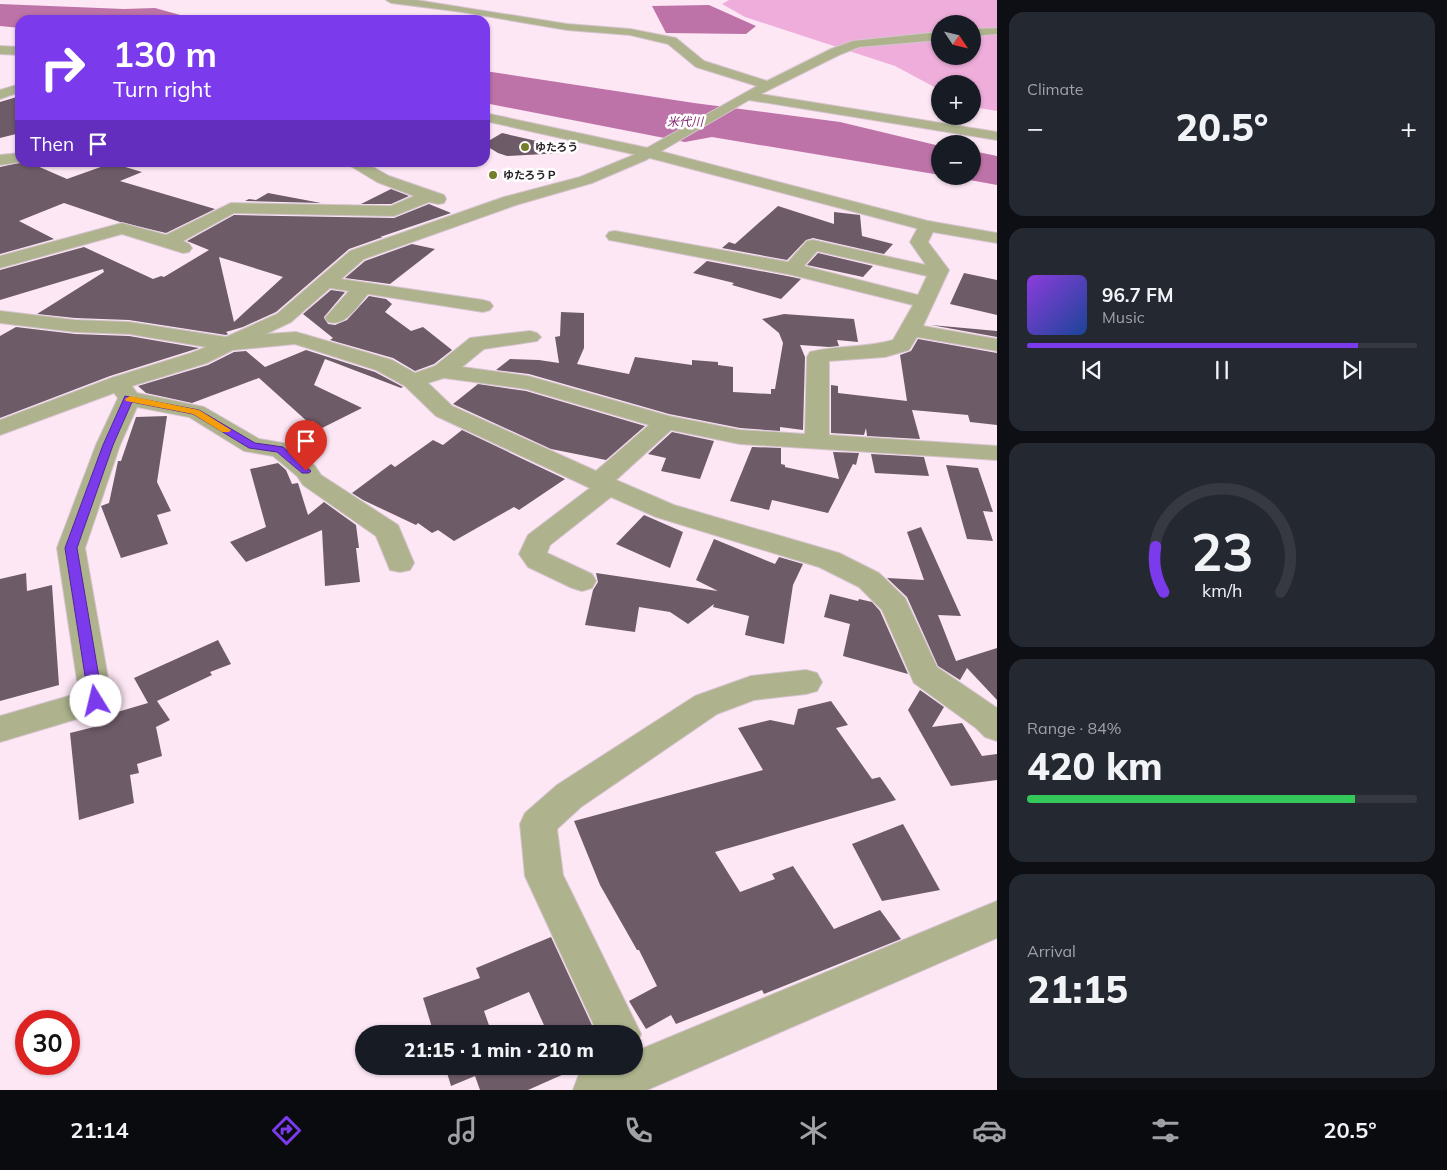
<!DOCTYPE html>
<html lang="en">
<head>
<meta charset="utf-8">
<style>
  body { margin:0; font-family:Mulish,"Noto Sans JP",sans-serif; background:#242831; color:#f1f3f6; height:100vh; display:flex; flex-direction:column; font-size:19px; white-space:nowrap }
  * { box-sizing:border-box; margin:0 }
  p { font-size:16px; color:#9ea1a6 }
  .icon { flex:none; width:28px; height:28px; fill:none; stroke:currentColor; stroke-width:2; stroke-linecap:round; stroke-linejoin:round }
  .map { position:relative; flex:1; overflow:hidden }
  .panel { display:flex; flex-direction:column; gap:12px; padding:12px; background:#0d0f14; width:450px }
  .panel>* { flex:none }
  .banner { position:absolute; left:15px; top:15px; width:475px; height:152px; border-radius:15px; box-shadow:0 1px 4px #0004; background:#7c3aed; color:#fff; overflow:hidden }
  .needle { width:32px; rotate:125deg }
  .buttons { position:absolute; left:931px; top:15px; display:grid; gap:10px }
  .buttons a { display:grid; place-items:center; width:50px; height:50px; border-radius:50%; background:#171b24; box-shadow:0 1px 4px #0004; font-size:25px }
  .speed { position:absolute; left:15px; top:1010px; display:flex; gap:10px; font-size:25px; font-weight:700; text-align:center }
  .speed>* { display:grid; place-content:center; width:65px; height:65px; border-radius:50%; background:#171b24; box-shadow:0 1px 4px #0004; line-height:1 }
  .speed .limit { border:8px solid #d22; background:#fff; color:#111 }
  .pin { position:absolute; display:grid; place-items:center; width:42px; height:42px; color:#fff; margin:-51px -21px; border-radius:50% 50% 50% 0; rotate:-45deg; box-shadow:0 0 5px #0007 }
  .pin .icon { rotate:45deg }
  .me { position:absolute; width:55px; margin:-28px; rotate:351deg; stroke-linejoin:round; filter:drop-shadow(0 0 4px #0008) }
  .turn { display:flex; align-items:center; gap:18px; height:105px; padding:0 15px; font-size:22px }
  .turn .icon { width:65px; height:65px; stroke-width:2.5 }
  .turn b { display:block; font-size:35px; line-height:42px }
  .then { display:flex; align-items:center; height:48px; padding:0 15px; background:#0003; gap:10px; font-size:19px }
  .big { font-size:38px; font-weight:800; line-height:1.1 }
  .panel .card { flex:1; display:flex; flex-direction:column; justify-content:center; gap:8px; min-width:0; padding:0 18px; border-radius:15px; background:#242831 }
  .panel .dial { align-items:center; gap:0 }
  .dial svg { height:130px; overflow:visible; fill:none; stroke:#363941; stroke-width:7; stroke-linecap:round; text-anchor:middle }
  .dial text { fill:#f1f3f6; stroke:none }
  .song { display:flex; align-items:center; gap:15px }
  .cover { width:60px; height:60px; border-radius:8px; background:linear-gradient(135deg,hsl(270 70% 55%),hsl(220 70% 35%)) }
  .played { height:5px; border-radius:2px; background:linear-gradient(90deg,#7c3aed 85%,#363941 85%) }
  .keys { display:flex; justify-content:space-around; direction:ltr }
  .heat { display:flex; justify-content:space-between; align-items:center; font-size:28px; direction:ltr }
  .charge { height:8px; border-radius:4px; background:linear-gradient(90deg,#34c759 84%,#363941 0) }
  .trip { position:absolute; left:355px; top:1025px; width:288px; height:50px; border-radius:25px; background:#171b24; box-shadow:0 1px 4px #0004; font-weight:800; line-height:50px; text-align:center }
  .tab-bar { display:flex; height:80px; justify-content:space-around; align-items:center; background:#090b0e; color:#9ea1a6 }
  .tab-bar .icon { width:35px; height:35px }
  .tab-bar .current { color:#7c3aed }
  .tab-bar b { font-size:22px; color:#f1f3f6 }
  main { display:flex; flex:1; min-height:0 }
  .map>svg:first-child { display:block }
  .green { fill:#eeadda; fill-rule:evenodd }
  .water { fill:#bd73a7 }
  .building { fill:#6e5b68; fill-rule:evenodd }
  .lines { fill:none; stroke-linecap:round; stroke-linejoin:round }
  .minor-casing { stroke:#d7c4d0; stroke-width:2 }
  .tertiary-casing { stroke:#d7c4d0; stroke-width:2 }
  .minor { fill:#aeb38d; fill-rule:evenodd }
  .tertiary { fill:#aeb38d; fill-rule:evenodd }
  .route { fill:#7c3aed; stroke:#51269a }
  .slow { fill:#f59e0b }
  .poi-dot { fill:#777e29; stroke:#fff; stroke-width:2 }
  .labels { text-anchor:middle; stroke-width:5; stroke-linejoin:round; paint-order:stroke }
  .far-poi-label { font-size:11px; font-weight:bold; fill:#2a2227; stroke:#fff; text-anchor:start }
  .far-water-label { font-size:12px; font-style:italic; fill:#872e72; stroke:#fff }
</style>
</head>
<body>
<main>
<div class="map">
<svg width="997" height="1090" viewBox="0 0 997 1090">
  <rect width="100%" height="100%" fill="#fde7f5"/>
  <path class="green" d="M729,0H997V111L973,107L972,84H940V90L895,66L745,17L722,4ZM940,24H972V56H940Z"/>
  <g class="water">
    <polygon points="0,4 124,9 155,8 198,20 20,20 20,28 0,26"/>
    <polygon points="709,5 756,26 746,34 666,33 652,6"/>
    <polygon points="485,71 694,103 840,122 940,146 940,175 712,137 685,142 485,103"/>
    <polygon points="973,151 997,156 997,185 948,176 972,176"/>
  </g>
  <g class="building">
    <polygon points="20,96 20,133 0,138 0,102"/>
    <polygon points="502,133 563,147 563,153 507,156 498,153 485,145 485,143"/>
    <polygon points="23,162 28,162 67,179 112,163 142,172 120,181 215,209 166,233 120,222 64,203 19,221 54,239 0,254 0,167"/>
    <polygon points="391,189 409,196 391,204 361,204"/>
    <polygon points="268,193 321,203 245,201 249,199 256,200"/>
    <path d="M429,204L451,213L380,237H383L349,249L276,312L243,327L226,332L228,334L226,335L129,320L75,318L37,314L104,272L103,269L0,300V270L84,247L153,279L161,276L164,277L209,250L187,241L234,215L394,218ZM219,257L283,277L234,322Z"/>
    <polygon points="778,206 834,224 834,212 860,215 862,236 893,244 884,254 813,238 806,240 787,260 722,248 729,242 735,244"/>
    <polygon points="412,244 435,249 390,284 345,278 365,261"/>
    <polygon points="818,253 873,266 863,277 807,265"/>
    <polygon points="707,261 792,277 801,279 781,299 732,285 734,283 693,273"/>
    <polygon points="964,273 997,280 997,315 950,304"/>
    <polygon points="331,290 345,292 324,317 328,324 335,325 347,320 369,296 386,299 392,304 385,312 411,331 423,327 452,350 434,364 415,371 393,358 330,340 333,338 303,314"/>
    <polygon points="561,312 584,313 584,348 577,364 629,374 635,357 692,365 692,360 718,362 718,365 733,367 733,392 771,394 771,389 775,389 783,343 779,333 762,319 784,314 854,319 858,342 837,340 839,346 829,347 800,345 805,357 803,430 780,427 780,431 740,428 669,414 529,374 496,370 510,359 539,360 559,363 555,337 560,336"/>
    <polygon points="931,325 997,331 997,337"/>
    <polygon points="16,327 75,334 129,336 199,348 110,376 0,418 0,336"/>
    <polygon points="918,339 997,353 997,425 970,422 968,415 912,410 920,439 867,436 866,428 864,435 831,433 831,385 838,386 838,393 907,401 900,355 911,351"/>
    <polygon points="306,350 375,372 403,387 401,388 325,359 314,385 362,408 322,428 313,421 309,423 259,378 192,403 146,393 138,386 208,365 234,352 246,351 265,367"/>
    <polygon points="478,384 526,391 645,426 606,460 551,449 453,404"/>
    <polygon points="167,416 157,482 171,511 157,515 168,544 121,558 101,506 109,503 118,461 121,461 136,417"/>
    <polygon points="462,430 565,479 519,510 514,507 454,541 438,530 432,533 418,523 416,525 363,500 352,493 391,464 395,467 433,440 443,445"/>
    <polygon points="672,432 714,441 700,479 661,471 666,458 648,454"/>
    <polygon points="752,447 781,448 781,464 785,465 785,467 839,479 833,452 859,453 856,465 853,464 828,513 772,500 769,510 730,501"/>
    <polygon points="871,454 924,457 929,476 875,473"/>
    <polygon points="278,463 286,470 292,484 298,483 308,515 324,502 356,525 359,548 356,548 360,582 325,586 322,530 246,562 230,542 266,527 250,469"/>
    <polygon points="946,465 978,468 993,512 983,511 993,541 967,539"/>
    <polygon points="644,515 683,532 670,568 616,544"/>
    <polygon points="921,527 961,616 938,615 956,661 997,648 997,700 967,668 960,680 938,666 907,597 887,578 924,580 907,532"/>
    <polygon points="714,539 775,564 779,557 803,564 793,585 784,644 745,635 749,616 713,607 714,604 688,624 670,612 639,607 635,632 585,625 593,590 598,582 596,573 718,591 696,580"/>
    <polygon points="26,573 27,591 52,585 59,685 0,701 0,579"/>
    <polygon points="830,594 858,601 859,599 872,602 880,611 908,674 843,656 850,624 824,617"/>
    <polygon points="218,640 231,664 210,672 212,675 157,701 170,720 156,727 162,756 137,764 139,773 130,775 134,803 79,820 70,733 98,726 97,718 148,703 134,678"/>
    <polygon points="920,690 944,707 932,727 962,723 982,756 997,754 997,780 951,786 908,710"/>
    <polygon points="831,701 848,725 836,728 872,779 880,777 896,800 715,852 740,892 775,879 772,874 793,866 834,929 880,910 901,939 764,994 762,990 676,1024 671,1015 646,1029 629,1001 657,986 639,950 637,950 600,885 574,821 763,770 738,728 770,720 794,725 798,709"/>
    <polygon points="903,824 940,890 882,901 852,844"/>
    <polygon points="551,937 596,1034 548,1034 529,992 484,1011 492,1034 434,1034 423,998 480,978 476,968"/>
    <polygon points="445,1066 582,1066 528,1090 480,1090 475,1076 451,1086"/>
  </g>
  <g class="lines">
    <g class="minor-casing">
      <g id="minor">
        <path d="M386,0H416L567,24L630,29L676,38L704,61L767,81L831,49L853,41L940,32V40L859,47L839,55L761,94L997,132V140L749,100L646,160L592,183L516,205L364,259L341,279L483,300L490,302L493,306L490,310L483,312L368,294C357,306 346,327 328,322L325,318L349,291L330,288L291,322L266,334L296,332L303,334L392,360L415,373L435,366L470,338L530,331L537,333L541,337L537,341L484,349L462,367L528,376L669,416L740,430L805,434L807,357L810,352C838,345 866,348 893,340L913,305L792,275L615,241L609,240L606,236L609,232L615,231L788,262L807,241L813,240L926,265L910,242L921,222L927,221L933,222L936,226L928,242L949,270L923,326L997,339V351L917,337L909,350L885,357L829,361V435L997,446V460L740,444L671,430L616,480L674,505L839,553L879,573L905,598L937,667L997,708V741L985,737L976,728L914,683L882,610L859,587L819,567L656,517L611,497L550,545L547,553L592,574L596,581L592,588L582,591L572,588L528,567L519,554L528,535L590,488L436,416L405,386L376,370L295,344L233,350L207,363L132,386L137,393L204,407L259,439L289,444L315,466L321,475L398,525L414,563L410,570L400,572L390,570L376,536L303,485L297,476L273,456L244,451L189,417L137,407L120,445L85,548L112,701L107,710L0,742V716L79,693L57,548L96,445L118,398L114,393L0,435V420L111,378L191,353L206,347L129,334L75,332L0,323V311L75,320L129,322L226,337L277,314L350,251L504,197L580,177L636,154L757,86L696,67L668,44L630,35L567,30L462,12L391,3ZM817,251L927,276L918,295L804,266ZM444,378L526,389L649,425L596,471L452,406L428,383Z"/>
        <polygon points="997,28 997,34 972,36 972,29"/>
        <polygon points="20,84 20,92 0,99 0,90"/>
        <polygon points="20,153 21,162 0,165 0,155"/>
        <polygon points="344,162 364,162 389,176 444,195 446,199 444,203 438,204 429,202 394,216 234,213 183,241 189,244 192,248 189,252 183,253 122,234 0,268 0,256 122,223 166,235 231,203 391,206 414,196 377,182"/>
        <polygon points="806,670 817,673 822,682 817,691 806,694 754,700 717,714 581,807 557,829 563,875 641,1034 634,1050 634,1034 598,1034 525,876 520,824 525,813 557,785 695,696 751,676"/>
        <polygon points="997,901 997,938 647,1090 573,1090 579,1074 599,1066 634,1066 634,1052"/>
      </g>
    </g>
    <g class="tertiary-casing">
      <g id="tertiary">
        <polygon points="0,46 20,47 20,55 0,54"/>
        <polygon points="485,113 648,148 928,221 997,233 997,243 927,231 646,157 485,121"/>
      </g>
    </g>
    <use href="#minor" class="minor"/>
    <use href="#tertiary" class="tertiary"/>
  </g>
  <polygon class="route" points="125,396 199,410 255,443 283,447 311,471 309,473 302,473 277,452 249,448 193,414 132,402 113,445 77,548 103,701 101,705 96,706 91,705 89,701 65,548 103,445"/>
  <polygon class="slow" points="130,396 199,410 231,430 229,432 222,432 193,414 126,401 125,399"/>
  <g class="poi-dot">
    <circle cx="525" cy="147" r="5"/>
    <circle cx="493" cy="175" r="5"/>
  </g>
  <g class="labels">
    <g class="far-poi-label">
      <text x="535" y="151">ゆたろう</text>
      <text x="503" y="179">ゆたろうＰ</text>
    </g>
    <g class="far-water-label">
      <text x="685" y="126">米代川</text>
    </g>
  </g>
</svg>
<div class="buttons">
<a><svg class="needle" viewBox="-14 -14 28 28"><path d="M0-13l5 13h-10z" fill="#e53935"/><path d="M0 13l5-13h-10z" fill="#9ea1a6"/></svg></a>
<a>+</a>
<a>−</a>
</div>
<div class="speed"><div class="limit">30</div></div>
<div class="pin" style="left:306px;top:471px;background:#d93025"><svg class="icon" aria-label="arrive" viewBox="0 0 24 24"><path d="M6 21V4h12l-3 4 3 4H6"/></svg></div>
<svg class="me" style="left:96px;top:701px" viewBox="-20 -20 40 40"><circle r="19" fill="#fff"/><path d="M0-13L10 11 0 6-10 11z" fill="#7c3aed"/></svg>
<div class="trip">21:15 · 1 min · 210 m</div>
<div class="banner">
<div class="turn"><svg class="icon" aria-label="right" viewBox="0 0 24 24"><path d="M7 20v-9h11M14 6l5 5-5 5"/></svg><div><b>130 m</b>Turn right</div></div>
<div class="then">Then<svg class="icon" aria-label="arrive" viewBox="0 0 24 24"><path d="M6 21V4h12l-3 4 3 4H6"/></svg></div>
</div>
</div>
<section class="panel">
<div class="card"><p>Climate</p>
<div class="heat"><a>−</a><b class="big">20.5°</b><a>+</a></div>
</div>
<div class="card">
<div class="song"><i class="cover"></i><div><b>96.7 FM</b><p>Music</p></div></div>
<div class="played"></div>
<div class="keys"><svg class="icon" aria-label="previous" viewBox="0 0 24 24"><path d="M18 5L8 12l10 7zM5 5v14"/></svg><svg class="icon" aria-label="pause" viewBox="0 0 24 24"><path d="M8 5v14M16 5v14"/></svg><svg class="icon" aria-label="next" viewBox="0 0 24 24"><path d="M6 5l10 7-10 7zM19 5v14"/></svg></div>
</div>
<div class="card dial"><svg viewBox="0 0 100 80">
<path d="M14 69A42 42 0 1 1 86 69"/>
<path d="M14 69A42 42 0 0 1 9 41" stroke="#7c3aed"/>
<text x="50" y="56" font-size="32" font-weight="700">23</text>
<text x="50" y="72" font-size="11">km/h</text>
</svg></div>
<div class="card"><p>Range · 84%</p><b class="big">420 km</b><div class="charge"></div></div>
<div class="card"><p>Arrival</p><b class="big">21:15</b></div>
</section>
</main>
<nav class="tab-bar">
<b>21:14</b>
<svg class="icon current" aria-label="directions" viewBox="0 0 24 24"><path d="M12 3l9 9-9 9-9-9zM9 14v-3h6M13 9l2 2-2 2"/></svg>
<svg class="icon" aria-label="music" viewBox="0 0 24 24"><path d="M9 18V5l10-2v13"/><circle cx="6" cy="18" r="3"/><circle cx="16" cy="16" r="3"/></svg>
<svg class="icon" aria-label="phone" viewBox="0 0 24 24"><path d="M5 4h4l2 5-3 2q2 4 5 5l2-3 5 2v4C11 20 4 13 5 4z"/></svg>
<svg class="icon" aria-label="climate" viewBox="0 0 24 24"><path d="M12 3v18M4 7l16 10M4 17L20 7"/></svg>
<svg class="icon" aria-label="car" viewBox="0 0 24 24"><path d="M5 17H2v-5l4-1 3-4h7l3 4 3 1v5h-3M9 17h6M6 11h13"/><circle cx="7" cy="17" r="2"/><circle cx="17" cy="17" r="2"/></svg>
<svg class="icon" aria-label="filters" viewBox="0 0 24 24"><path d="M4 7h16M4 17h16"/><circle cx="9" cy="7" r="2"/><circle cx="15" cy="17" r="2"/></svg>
<b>20.5°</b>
</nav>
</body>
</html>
